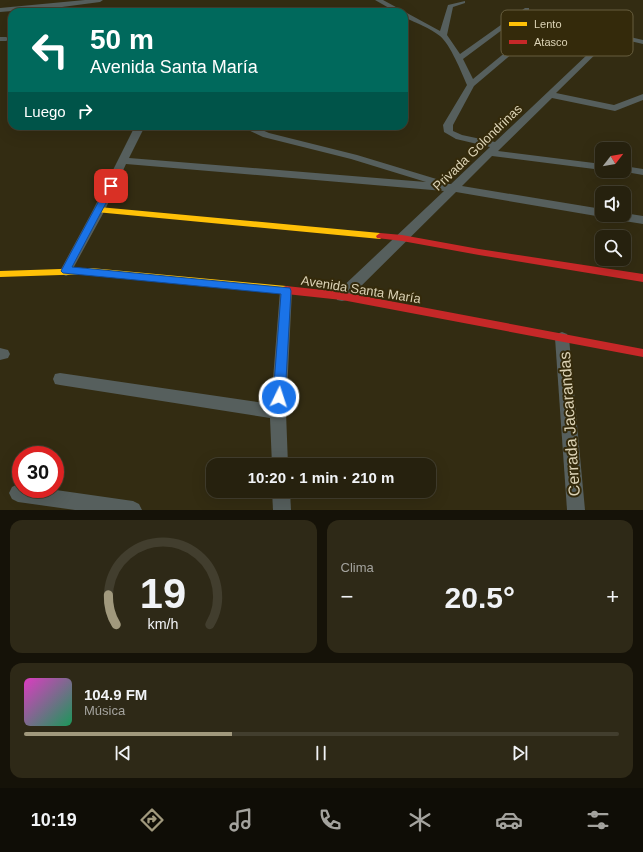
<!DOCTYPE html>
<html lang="es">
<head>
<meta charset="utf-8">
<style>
  body { margin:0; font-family:Helvetica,sans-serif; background:#2e2917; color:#f1f3f6; height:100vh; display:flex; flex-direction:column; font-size:15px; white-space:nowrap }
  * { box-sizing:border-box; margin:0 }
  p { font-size:13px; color:#a4a39e }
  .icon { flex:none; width:22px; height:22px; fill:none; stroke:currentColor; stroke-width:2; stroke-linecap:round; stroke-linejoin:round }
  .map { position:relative; height:510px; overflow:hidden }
  .sheet { display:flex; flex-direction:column; gap:10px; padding:10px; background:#151208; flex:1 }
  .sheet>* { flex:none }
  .banner { position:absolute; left:8px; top:8px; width:400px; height:122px; border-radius:12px; box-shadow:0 4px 16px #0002,0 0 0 1px #423e2e; background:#00695c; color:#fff; overflow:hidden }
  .needle { width:26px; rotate:59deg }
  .controls { position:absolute; left:595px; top:142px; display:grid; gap:8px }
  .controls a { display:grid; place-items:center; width:36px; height:36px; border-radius:8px; background:#26210e; box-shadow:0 4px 16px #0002,0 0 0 1px #423e2e; font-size:20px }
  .speed { position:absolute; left:12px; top:446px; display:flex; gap:8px; font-size:20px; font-weight:700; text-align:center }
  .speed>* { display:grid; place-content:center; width:52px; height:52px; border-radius:50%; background:#26210e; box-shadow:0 4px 16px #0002,0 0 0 1px #423e2e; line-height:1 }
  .speed .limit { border:6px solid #d22; background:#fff; color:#111 }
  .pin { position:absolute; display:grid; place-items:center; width:34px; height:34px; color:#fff; margin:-17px; border-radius:8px; box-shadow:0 2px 6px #0006 }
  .me { position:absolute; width:44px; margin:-22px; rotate:4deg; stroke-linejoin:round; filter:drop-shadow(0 0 3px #0008) }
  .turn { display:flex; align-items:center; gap:14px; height:84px; padding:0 16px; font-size:18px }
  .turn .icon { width:52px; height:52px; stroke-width:2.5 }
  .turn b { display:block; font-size:28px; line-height:34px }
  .then { display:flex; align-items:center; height:38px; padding:0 16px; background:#0003; gap:8px; font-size:15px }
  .big { font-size:30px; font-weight:700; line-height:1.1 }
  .sheet .card { flex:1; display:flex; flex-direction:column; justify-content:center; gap:6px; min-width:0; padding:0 14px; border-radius:12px; background:#2e2917 }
  .sheet .dial { align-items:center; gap:0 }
  .dial svg { height:104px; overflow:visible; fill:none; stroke:#423e2e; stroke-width:7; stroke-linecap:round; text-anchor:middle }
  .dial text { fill:#f1f3f6; stroke:none }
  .song { display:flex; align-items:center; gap:12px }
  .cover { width:48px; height:48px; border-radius:6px; background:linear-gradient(135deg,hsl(310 70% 55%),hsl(150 70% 35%)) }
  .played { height:4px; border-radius:2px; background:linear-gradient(90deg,#a1997d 35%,#423e2e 35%) }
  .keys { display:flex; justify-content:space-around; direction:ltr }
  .heat { display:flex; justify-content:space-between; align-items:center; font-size:22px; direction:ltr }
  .sheet .tiles { flex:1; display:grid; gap:10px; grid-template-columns:1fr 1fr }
  .card:last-child { grid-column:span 2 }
  .trip { position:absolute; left:206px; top:458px; width:230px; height:40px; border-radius:12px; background:#26210e; box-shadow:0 4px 16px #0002,0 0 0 1px #423e2e; font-weight:700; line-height:40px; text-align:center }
  .tab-bar { display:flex; height:64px; justify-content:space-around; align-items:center; background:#0f0d06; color:#a4a39e }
  .tab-bar .icon { width:28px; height:28px }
  .tab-bar .on { color:#a1997d }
  .tab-bar b { font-size:18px; color:#f1f3f6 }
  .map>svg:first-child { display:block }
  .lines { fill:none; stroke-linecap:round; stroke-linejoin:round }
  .street { fill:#565f5d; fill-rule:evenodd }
  .slow { fill:#ffc107; fill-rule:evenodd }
  .jam { fill:#c62828; fill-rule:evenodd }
  .route { fill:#1a73e8; stroke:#114b97 }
  .labels { text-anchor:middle; stroke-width:4; stroke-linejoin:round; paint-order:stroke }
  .street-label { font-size:13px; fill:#dcd3b6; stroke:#342a0b }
  .near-street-label { font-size:16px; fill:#dcd3b6; stroke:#342a0b }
  .key { fill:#342a0b; stroke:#665d3e; stroke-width:1 }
  .key-label { font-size:11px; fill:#dcd3b6 }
</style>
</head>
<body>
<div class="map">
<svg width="643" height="510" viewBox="0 0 643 510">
  <rect width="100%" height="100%" fill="#332c12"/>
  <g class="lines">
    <g class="street">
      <polygon points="85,0 103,0 100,2 62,7 0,12 0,8"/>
      <path d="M375,0H383L440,31L448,5L465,1V3L453,7L447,35L460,54L525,8H529V10L463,59L473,79L557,10H561V12L474,86L453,125V131L462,135L495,142L628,16H632V18L617,34L643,40V44L613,37L556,93L614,105L643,94V100L615,111L552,98L498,151L602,164V170L492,156L462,186L602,209V215L606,216L602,217L456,192L347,300L342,301L337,300L336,296L337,292L444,191L126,164L105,210L70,274L66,276L62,274L60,271L93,210L135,126H145L129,158L426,182L351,159L263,137L240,126H253L269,133L357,155L443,181L444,184H451L490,147L456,139L444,132L443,125L467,85C462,73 450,44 440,36C430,28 416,23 404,17V12H396Z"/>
      <polygon points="0,37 6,37 10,39 6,41 0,41"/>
      <polygon points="624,166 643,169 643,175 620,171 624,171"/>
      <polygon points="624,213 643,216 643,224 612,219 608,218 606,215 624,215"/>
      <polygon points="286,286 291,288 292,291 286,412 288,465 272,465 270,418 60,385 55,384 53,379 55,374 60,373 271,404 280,291 281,288"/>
      <polygon points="562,332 567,334 569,338 585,510 567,510 555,338 557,334"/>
      <polygon points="0,348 8,350 10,354 8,358 0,360"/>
      <polygon points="18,484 21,485 21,489 49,489 133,501 139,504 142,510 75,510 18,502 12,499 9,493 12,487"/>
      <polygon points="272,491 290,491 291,510 273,510"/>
    </g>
    <g class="slow">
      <polygon points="99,207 380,233 384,236 380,239 96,212 95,210 96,208"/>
      <polygon points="91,268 286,286 289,287 291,290 289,293 286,294 91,274 0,277 0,271"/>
    </g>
    <g class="jam">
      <polygon points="380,233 402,235 479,249 643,274 643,282 479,255 402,241 377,238 376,236"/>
      <polygon points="286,286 342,292 643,349 643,357 342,300 286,294 283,293 281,290 283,287"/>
    </g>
  </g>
  <polygon class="route" points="111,183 115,186 72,267 290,288 291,291 285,397 283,400 279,402 275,400 273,397 281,294 63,273 61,271 107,186"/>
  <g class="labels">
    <g class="street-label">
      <text transform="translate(477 147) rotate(-44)" y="5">Privada Golondrinas</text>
      <text transform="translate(361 289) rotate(9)" y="5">Avenida Santa María</text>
    </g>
    <g class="near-street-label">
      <text transform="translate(569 424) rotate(-94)" y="6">Cerrada Jacarandas</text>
    </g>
  </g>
  <rect x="501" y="10" width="132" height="46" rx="6" class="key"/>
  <rect x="509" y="22" width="18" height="4" fill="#ffc107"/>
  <rect x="509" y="40" width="18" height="4" fill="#c62828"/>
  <g class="key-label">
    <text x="534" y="28">Lento</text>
    <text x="534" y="46">Atasco</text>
  </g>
</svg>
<div class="controls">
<a><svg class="needle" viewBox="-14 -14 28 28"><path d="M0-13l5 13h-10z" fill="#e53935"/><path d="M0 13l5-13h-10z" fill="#a4a39e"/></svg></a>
<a><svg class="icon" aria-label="sound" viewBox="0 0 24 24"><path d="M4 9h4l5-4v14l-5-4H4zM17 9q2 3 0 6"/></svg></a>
<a><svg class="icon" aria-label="search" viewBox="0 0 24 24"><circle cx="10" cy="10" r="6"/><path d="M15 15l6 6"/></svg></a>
</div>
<div class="speed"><div class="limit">30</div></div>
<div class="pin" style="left:111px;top:186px;background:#d93025"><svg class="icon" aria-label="arrive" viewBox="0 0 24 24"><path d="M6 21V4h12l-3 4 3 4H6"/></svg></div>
<svg class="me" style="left:279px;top:397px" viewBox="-20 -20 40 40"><circle r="17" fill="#1a73e8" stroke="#fff" stroke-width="3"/><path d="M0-11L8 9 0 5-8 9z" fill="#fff"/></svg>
<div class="trip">10:20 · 1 min · 210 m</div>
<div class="banner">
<div class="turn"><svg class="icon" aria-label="left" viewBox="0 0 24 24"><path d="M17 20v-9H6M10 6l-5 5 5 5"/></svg><div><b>50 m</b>Avenida Santa María</div></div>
<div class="then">Luego<svg class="icon" aria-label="right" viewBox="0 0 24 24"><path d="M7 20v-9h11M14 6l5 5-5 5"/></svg></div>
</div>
</div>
<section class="sheet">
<div class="tiles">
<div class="card dial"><svg viewBox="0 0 100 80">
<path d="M14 69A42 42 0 1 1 86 69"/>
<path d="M14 69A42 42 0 0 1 8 46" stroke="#a1997d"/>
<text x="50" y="56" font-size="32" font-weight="700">19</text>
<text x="50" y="72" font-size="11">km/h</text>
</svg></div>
<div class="card"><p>Clima</p>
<div class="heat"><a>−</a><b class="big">20.5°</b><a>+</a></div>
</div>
<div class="card">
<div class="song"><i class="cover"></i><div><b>104.9 FM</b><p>Música</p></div></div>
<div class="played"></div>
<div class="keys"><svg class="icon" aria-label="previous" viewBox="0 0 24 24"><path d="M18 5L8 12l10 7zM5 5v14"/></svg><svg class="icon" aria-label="pause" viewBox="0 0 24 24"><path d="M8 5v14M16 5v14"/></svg><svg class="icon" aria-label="next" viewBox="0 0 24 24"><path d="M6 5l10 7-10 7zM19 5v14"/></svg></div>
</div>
</div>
</section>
<nav class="tab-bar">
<b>10:19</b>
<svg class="icon on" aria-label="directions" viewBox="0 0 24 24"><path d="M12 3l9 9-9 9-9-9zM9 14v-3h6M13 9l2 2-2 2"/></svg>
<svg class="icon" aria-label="music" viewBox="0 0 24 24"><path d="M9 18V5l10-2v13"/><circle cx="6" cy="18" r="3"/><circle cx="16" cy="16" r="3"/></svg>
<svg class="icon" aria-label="phone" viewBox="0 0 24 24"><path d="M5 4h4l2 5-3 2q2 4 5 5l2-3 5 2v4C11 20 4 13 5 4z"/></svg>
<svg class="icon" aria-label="climate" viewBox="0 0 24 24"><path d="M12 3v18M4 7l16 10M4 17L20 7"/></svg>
<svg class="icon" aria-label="car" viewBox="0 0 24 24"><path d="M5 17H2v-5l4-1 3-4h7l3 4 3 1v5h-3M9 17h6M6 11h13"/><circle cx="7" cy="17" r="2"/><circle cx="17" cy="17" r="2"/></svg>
<svg class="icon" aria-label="filters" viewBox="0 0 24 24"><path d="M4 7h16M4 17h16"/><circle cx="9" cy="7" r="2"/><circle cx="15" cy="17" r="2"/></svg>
</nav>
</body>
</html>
